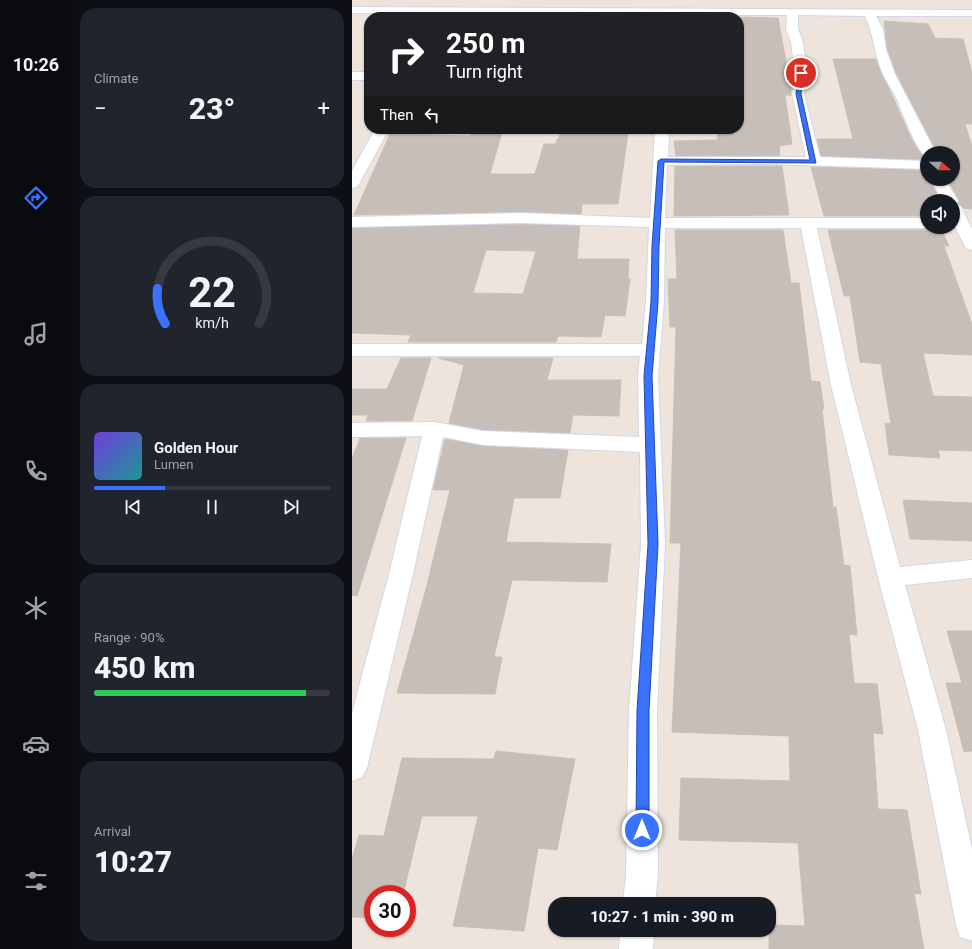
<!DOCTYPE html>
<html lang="en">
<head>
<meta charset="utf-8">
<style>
  body { margin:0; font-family:Roboto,sans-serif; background:#20242c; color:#f1f3f6; height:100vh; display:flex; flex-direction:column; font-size:15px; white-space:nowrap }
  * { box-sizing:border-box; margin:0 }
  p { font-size:13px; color:#9ea1a6 }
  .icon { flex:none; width:22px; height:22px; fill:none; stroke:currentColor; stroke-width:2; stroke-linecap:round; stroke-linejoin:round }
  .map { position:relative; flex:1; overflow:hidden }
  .panel { display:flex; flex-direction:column; gap:8px; padding:8px; background:#0d0f14; width:280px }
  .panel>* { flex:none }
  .guide { position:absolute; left:12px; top:12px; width:380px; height:122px; border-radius:16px; box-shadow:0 1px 3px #0004; background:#202124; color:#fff; overflow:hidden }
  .needle { width:26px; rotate:110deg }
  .controls { position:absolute; left:568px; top:146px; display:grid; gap:8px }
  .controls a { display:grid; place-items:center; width:40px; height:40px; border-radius:50%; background:#171b24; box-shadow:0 1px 3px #0004; font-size:20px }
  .speed { position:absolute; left:12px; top:885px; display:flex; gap:8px; font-size:20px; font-weight:700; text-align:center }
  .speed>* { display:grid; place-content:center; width:52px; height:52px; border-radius:50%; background:#171b24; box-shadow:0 1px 3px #0004; line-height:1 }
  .speed .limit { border:6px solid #d22; background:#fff; color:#111 }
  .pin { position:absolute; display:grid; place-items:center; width:34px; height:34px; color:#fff; margin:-17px; border:2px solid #fff; border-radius:50%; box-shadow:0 1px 4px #0007 }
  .me { position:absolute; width:44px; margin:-22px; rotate:0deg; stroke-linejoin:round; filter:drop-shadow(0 0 3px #0008) }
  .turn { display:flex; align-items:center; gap:14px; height:84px; padding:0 16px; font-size:18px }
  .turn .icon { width:52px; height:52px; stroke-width:2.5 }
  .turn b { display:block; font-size:28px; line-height:34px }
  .then { display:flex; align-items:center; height:38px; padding:0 16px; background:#0003; gap:8px; font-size:15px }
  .big { font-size:30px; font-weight:800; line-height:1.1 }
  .panel .tile { flex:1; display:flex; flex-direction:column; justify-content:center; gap:6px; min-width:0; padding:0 14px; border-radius:16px; background:#20242c }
  .panel .dial { align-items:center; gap:0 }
  .dial svg { height:104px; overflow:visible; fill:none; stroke:#363941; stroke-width:7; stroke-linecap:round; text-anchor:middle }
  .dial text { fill:#f1f3f6; stroke:none }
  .song { display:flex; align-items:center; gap:12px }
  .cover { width:48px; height:48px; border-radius:6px; background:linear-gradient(135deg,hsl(260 70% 55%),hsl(180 70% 35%)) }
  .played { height:4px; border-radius:2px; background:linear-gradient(90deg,#3872ff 30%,#363941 30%) }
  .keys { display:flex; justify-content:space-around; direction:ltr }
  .heat { display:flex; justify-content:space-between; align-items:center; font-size:22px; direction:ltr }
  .charge { height:6px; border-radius:3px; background:linear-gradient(90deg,#34c759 90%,#363941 0) }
  .trip { position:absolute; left:196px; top:897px; width:228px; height:40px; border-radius:16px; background:#171b24; box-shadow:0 1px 3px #0004; font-weight:800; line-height:40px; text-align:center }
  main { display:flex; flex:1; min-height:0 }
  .tabs { display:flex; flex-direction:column; width:72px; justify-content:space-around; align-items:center; background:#090b0e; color:#9ea1a6 }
  .tabs .icon { width:28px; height:28px }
  .tabs .current { color:#3872ff }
  .tabs b { font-size:18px; color:#f1f3f6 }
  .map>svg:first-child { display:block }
  .building { fill:#c6beb8; stroke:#cac0b5; fill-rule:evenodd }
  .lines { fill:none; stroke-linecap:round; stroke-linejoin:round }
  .minor-casing { stroke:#d1d7e5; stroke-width:2 }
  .minor { fill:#fff; fill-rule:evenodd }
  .route { fill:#3872ff; stroke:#244aa6 }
</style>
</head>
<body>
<main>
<nav class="tabs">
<b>10:26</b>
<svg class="icon current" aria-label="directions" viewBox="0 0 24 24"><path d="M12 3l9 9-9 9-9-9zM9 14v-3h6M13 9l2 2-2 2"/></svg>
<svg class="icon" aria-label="music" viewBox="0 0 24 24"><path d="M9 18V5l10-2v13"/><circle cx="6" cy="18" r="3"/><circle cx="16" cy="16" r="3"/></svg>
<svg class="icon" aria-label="phone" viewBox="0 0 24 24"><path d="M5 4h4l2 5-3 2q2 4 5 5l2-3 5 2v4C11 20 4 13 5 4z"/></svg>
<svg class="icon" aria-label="climate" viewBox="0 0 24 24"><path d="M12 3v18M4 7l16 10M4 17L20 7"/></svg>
<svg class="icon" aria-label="car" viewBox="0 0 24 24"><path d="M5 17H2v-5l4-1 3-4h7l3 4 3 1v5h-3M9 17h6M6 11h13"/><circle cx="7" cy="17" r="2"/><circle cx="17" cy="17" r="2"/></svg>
<svg class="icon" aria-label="filters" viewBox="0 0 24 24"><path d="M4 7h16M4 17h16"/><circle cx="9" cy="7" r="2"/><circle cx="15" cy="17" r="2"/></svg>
</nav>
<section class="panel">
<div class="tile"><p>Climate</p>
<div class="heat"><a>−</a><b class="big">23°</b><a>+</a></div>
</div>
<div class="tile dial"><svg viewBox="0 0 100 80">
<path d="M14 69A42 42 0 1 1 86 69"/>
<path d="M14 69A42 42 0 0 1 8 42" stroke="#3872ff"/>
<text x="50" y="56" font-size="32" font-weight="700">22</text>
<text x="50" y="72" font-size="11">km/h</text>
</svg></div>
<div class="tile">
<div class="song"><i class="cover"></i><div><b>Golden Hour</b><p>Lumen</p></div></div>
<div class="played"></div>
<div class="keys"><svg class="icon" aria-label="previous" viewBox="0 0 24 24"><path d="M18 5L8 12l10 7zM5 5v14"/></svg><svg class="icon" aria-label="pause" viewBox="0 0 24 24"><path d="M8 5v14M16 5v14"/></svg><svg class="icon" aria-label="next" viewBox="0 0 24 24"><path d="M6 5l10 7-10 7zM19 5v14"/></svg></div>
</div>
<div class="tile"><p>Range · 90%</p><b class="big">450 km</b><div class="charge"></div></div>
<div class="tile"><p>Arrival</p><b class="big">10:27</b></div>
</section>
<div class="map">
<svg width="620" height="949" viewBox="0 0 620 949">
  <rect width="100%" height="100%" fill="#eee4dc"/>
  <g class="building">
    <polygon points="387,17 426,18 439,89 439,95 433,95 440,144 427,146 428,156 324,156 322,141 366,140 365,129 387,129"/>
    <polygon points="532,21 576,24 583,38 611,39 620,73 620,124 613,124 620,146 620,209 611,208 606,203 607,200 595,179 601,179 601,153 585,153 544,73 535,49"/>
    <polygon points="481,59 524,59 560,140 570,155 575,160 469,156 465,139 501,139"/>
    <polygon points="120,129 151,129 138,174 183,174 192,144 203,144 209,133 276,133 266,204 230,204 229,214 170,212 2,215 38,134 118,136"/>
    <polygon points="323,166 430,166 437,215 322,216"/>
    <polygon points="459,167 575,170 575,179 578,179 588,201 575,201 575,216 472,216"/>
    <path d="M170,224L228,226L225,259H277L276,279H278L273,316L253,315L249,337L206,336L204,342H56L59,335L0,333V228ZM134,250L184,251L171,294L121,293Z"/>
    <polygon points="579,227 588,227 597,246 592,246 620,324 620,355 571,353 581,396 620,397 620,451 586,450 588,458 537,455 533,423 539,424 529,364 508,362 498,296 492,296 476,230 575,230"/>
    <polygon points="323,230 431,230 439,283 447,283 459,381 468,382 472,409 470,409 481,507 484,507 492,565 498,566 505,635 497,634 502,683 525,684 531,734 521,733 526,809 555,810 569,894 562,893 572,949 417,949 417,925 453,926 446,843 327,840 329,778 438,781 437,736 320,732 329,543 318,543 324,327 318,327 316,279 325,279"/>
    <polygon points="49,358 79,358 60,421 14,421 16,415 0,415 0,389 35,389"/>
    <polygon points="86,358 201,358 195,380 269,380 267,416 221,415 218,433 131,430 97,423 112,365"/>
    <polygon points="8,438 54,438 5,596 0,595 0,459"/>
    <polygon points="93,439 131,446 216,450 208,498 162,498 154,542 259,544 255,582 160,580 142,657 150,657 143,694 45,693 74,589 98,490 81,490"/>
    <polygon points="551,500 620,503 620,541 558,539"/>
    <polygon points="595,631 620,631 620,751 612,752 594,683 610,683"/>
    <polygon points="144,751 223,759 205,850 186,848 172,931 101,926 126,816 70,816 51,894 21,894 21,918 0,917 0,859 7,835 32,836 50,758 142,759"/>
  </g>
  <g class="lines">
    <g class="minor-casing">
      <g id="minor">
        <path d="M0,7L620,10V16H524L531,29L534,49L543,74L584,153H575V157C565,154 548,106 543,95C539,88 534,81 531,74C522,55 522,34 513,16L446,15V29L451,42L455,73L452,94L468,157L575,161V169L415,164L315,165L313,218H575V227H578L575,228H465L499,385L548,567L620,560V578L553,585L594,730L620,849V941L608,937L604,925L566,730L526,577L479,385L449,228H313L312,302L306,376L313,544L305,711L306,875L303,904H271L274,875L277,711L289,544L288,452L131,445L91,437L61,574L15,768L10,777L0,781V713L37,574L70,436L0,437V423L82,422L131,431L287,437L286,376L288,356H0V344H290L294,302L297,227L170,223L0,227V217L170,213L298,218L303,129H317L316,157H454L440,94L443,73L439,42L434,29L435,15L0,13Z"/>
        <rect x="0" y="72" width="17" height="8"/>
        <polygon points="23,129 37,129 7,184 5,187 0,188 0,171"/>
        <polygon points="579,179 593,179 606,201 604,203 609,207 620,229 620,250 614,248 601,223 601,201 590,201"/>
        <polygon points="268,930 302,930 301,949 267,949"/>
      </g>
    </g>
    <use href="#minor" class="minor"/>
  </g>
  <polygon class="route" points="447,72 451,73 449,94 464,163 312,162 307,246 306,302 300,376 306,544 297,711 297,830 295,835 290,837 286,835 284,830 285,711 296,544 292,376 299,302 300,246 306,161 309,159 458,160 444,94"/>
</svg>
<div class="controls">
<a><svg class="needle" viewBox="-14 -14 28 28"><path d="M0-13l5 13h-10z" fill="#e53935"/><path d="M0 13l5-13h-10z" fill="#9ea1a6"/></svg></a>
<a><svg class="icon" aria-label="sound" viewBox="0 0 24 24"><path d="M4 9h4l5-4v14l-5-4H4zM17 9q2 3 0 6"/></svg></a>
</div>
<div class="speed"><div class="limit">30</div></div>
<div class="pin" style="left:449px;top:73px;background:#d93025"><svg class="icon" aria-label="arrive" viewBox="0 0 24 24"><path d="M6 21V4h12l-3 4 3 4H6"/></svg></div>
<svg class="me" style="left:290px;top:830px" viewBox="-20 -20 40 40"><circle r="17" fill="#3872ff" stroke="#fff" stroke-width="3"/><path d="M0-11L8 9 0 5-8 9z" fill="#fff"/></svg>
<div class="trip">10:27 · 1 min · 390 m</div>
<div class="guide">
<div class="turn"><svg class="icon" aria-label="right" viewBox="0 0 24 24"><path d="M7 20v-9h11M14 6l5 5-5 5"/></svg><div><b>250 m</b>Turn right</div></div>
<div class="then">Then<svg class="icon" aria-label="left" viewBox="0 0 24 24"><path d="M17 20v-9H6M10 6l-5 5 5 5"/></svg></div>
</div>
</div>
</main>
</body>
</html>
